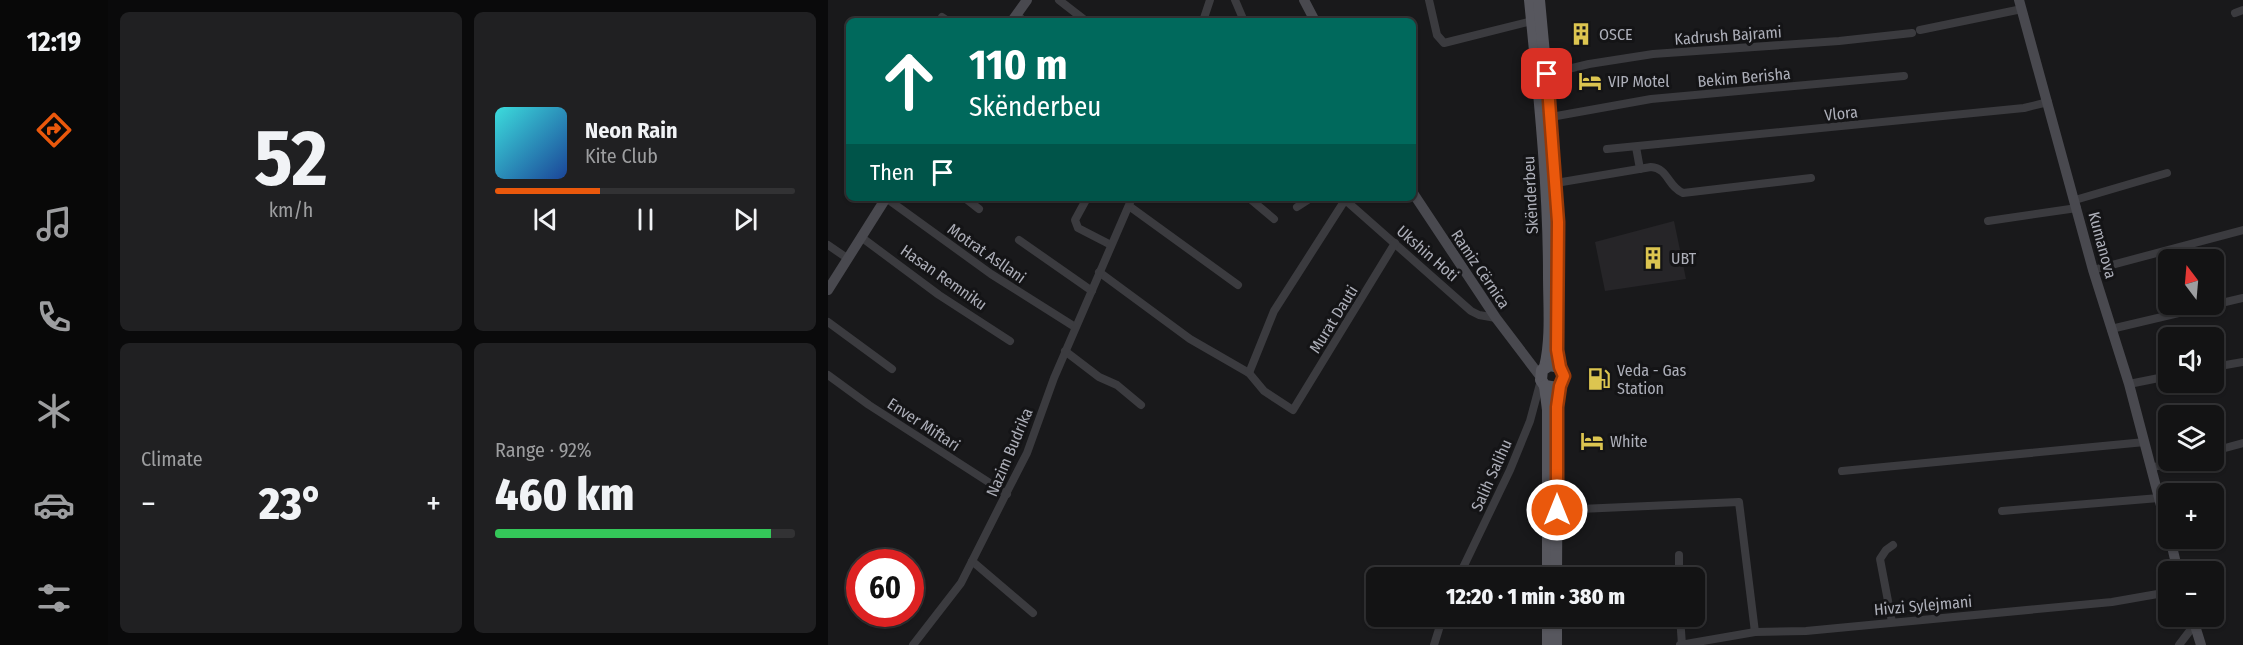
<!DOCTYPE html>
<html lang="en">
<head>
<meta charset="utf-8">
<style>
  body { margin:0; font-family:"Fira Sans Condensed",sans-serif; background:#202022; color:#f1f3f6; height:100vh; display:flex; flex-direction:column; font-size:22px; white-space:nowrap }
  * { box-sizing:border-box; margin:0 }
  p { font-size:20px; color:#9d9ea0 }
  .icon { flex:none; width:33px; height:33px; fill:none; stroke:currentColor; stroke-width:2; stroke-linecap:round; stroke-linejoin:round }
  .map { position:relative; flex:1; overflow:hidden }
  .drawer { display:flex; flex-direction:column; gap:12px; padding:12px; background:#0a0a0b; width:720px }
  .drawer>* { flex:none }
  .top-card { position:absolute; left:18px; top:18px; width:570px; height:183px; border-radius:9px; box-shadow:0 2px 4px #0004,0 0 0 2px #323234; background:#00695c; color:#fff; overflow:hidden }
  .needle { width:39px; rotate:344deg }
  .fabs { position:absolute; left:1330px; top:249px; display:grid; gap:12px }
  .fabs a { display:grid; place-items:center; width:66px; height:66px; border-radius:9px; background:#131314; box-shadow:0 2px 4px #0004,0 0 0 2px #323234; font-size:30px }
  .speed { position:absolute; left:18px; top:549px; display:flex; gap:12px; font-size:30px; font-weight:700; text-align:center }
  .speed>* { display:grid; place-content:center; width:78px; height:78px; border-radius:50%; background:#131314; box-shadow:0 2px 4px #0004,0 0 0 2px #323234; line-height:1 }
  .speed .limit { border:9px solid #d22; background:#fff; color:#111 }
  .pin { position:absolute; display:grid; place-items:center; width:51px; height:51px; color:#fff; margin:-26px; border-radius:12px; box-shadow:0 3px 9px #0006 }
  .me { position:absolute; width:66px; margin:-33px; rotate:0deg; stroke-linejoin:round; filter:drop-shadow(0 0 4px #0008) }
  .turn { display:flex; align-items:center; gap:21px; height:126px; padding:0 24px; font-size:27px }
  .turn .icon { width:78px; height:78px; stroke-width:2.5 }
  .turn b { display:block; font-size:42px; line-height:51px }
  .then { display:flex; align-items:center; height:57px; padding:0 24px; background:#0003; gap:12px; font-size:22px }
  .big { font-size:45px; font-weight:800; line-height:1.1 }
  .drawer .card { flex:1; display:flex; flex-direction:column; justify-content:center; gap:9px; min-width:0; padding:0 21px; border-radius:9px; background:#202022 }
  .drawer .dial { align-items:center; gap:0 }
  .dial b { font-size:78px; line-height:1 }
  .song { display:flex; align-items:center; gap:18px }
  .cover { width:72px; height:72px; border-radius:9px; background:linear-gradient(135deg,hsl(180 70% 55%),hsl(220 70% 35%)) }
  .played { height:6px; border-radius:3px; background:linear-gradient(90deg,#ea580c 35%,#323234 35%) }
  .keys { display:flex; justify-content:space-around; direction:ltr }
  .heat { display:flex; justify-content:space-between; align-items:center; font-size:33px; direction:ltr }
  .charge { height:9px; border-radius:4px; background:linear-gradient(90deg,#34c759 92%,#323234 0) }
  .drawer .tiles { flex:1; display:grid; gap:12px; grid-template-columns:repeat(2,1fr) }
  .trip { position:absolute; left:538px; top:567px; width:339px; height:60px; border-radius:9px; background:#131314; box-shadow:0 2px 4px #0004,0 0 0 2px #323234; font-weight:800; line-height:60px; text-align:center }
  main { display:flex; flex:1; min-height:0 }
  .tab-bar { display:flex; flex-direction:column; width:108px; justify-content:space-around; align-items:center; background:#080808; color:#9d9ea0 }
  .tab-bar .icon { width:42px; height:42px }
  .tab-bar .current { color:#ea580c }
  .tab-bar b { font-size:27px; color:#f1f3f6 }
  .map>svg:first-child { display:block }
  .built { fill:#262528 }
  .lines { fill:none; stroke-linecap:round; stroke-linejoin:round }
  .street { stroke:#3b3b3f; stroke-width:8 }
  .secondary { stroke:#49494f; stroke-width:10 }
  .primary { stroke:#57575e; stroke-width:12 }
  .route-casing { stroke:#983908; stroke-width:15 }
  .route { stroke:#ea580c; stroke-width:10 }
  .labels { text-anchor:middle; stroke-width:6; stroke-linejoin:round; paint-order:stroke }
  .poi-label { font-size:16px; fill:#adafb9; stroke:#141416; text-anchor:start }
  .street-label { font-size:16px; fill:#adafb9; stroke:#141416 }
</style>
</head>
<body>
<main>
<nav class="tab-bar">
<b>12:19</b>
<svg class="icon current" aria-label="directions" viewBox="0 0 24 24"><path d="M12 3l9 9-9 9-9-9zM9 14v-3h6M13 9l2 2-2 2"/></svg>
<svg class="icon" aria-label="music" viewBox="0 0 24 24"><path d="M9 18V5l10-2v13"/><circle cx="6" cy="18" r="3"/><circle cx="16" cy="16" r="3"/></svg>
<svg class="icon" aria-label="phone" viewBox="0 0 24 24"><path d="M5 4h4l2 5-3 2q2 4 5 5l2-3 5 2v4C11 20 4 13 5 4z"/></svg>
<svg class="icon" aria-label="climate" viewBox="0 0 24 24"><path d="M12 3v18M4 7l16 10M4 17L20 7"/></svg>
<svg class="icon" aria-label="car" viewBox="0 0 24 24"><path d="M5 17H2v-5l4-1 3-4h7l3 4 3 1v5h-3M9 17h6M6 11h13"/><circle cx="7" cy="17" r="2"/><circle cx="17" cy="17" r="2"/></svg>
<svg class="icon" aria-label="filters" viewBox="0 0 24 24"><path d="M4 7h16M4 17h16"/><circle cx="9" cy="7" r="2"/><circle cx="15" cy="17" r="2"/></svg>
</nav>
<section class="drawer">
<div class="tiles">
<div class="card dial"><b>52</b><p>km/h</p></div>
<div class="card">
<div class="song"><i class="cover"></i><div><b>Neon Rain</b><p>Kite Club</p></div></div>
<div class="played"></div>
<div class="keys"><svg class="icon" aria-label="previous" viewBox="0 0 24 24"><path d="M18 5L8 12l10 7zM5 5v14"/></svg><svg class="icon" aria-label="pause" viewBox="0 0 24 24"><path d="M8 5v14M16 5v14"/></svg><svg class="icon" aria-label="next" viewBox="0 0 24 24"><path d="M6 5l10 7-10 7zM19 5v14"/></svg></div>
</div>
<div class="card"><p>Climate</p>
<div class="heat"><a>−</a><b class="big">23°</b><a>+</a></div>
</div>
<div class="card"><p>Range · 92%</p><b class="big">460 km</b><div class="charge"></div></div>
</div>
</section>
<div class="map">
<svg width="1415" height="645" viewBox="0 0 1415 645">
  <rect width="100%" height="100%" fill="#19191b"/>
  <polygon class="built" points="846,221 858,279 777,291 767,242"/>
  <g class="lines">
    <g class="street">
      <polyline points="231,0 258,21"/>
      <polyline points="407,0 416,21"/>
      <polyline points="601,0 609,35 616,43 704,21"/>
      <polyline points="1407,13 1415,10"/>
      <polyline points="189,15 196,21"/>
      <polyline points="114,17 120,21"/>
      <polyline points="375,21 382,0"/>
      <polyline points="1092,30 1194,9"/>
      <polyline points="719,74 761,64 825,54 1011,41 1084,33"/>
      <polyline points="723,117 823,99 1076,76"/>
      <polyline points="808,147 812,169"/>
      <polyline points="779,149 1196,108 1220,102"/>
      <path d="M728,183L823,167C840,168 840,187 855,193L983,178"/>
      <polyline points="58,198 163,274 247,327"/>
      <polyline points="137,198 151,209"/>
      <polyline points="259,198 247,220 250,228 283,245"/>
      <polyline points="421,198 446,219"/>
      <polyline points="515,198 643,311 651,315 668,318"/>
      <polyline points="1247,200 1339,173"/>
      <polyline points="301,206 410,285"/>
      <polyline points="469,207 483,198"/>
      <polyline points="1160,221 1249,208"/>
      <polyline points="33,237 111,295 182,341"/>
      <polyline points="191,240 264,291"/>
      <polyline points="0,245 19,258"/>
      <polyline points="1265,270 1415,230"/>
      <polyline points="271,272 362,339 421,373 436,391 465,410 567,243"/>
      <polyline points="0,322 64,369"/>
      <polyline points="1283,329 1415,298"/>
      <polyline points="237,351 271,377 289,385 313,405"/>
      <polyline points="1386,367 1415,362"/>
      <polyline points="421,373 446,311 517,200"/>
      <polyline points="0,375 41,405 179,494"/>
      <polyline points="1301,384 1341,376"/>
      <polyline points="1386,451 1415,443"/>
      <polyline points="1323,468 1350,460"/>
      <polyline points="1014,471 1317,442"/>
      <polyline points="729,510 911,502 927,632"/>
      <polyline points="1174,511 1331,498"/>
      <polyline points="851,555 851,578"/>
      <polyline points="144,561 205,613"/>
      <polyline points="630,578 682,470 702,421 713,380"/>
      <polyline points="852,616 854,645"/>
      <polyline points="1064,622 1052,559 1058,550 1065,545"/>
      <polyline points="85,645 133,583 182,486 199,453 226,378 304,198"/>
      <polyline points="606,645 615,616"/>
      <polyline points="852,645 927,632 978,631 1284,602 1341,592"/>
      <polyline points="1351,645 1367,624"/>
    </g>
    <g class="secondary">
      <polyline points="476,0 487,21"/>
      <polyline points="1191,0 1265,270 1301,384 1341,536"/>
      <polyline points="184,21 199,0"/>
      <polyline points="585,193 668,318 712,376"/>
      <polyline points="0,290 58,198"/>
      <polyline points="1342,538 1350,572"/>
      <polyline points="1364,616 1373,645"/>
    </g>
    <g class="primary">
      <path d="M702,0C711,92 721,183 721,276C721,306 724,338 717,367"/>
      <polyline points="711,0 728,183 729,350 732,367 736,376 734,383 729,388 717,386 713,380 714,370 722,365 732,367"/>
      <polyline points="717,386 720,410 720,578"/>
      <polyline points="728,578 729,407 732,386"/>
      <polyline points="720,645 720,616"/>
      <polyline points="728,645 728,616"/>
    </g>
  </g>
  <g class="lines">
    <g class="route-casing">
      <polyline id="route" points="719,74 730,222 729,350 732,367 736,376 732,386 729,407 729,510"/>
    </g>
    <use href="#route" class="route"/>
  </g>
  <defs>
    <g id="building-bare" transform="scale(1.8)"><path d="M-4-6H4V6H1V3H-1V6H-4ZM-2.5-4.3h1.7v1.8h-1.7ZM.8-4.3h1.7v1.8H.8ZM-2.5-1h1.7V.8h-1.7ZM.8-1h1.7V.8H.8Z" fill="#dcc550" stroke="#141416" stroke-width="2.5" paint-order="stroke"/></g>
    <g id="hotel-bare" transform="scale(1.8)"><path d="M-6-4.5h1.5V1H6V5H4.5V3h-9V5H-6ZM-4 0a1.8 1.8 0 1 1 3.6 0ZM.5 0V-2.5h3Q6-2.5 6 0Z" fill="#dcc550" stroke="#141416" stroke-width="2.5" paint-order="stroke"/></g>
    <g id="fuel-bare" transform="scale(1.8)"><path d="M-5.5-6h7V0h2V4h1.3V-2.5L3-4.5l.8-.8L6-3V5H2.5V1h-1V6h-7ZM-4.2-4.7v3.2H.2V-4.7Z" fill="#dcc550" stroke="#141416" stroke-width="2.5" paint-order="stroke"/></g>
  </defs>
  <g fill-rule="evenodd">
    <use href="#building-bare" x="753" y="34"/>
    <use href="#hotel-bare" x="762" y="81"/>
    <use href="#building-bare" x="825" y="258"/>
    <use href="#fuel-bare" x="771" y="379"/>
    <use href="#hotel-bare" x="764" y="441"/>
  </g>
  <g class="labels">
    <g class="poi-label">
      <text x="771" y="40">OSCE</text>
      <text x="780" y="87">VIP Motel</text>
      <text x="843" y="264">UBT</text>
      <text x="789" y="376">Veda - Gas<tspan x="789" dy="18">Station</tspan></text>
      <text x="782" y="447">White</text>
    </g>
    <g class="street-label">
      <text transform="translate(900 35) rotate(-4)" y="6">Kadrush Bajrami</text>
      <text transform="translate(916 77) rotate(-5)" y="6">Bekim Berisha</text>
      <text transform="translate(1013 113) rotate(-6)" y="6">Vlora</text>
      <text transform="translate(702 195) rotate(-93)" y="6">Skënderbeu</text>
      <text transform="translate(1275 245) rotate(75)" y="6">Kumanova</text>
      <text transform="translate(159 253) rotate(35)" y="6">Motrat Asllani</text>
      <text transform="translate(600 253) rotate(41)" y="6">Ukshin Hoti</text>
      <text transform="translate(653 269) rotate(56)" y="6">Ramiz Cërnica</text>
      <text transform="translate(116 277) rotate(35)" y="6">Hasan Remniku</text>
      <text transform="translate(505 319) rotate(-58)" y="6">Murat Dauti</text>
      <text transform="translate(96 424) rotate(33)" y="6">Enver Miftari</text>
      <text transform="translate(181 452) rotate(-67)" y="6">Nazim Budrika</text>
      <text transform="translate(663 475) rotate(-66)" y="6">Salih Salihu</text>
      <text transform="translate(1095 605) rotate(-5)" y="6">Hivzi Sylejmani</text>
    </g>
  </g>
</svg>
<div class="fabs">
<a><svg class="needle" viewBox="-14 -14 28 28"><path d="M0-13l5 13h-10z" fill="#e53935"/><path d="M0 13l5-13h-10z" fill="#9d9ea0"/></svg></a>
<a><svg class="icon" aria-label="sound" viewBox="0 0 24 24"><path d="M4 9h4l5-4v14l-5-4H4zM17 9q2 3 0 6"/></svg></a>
<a><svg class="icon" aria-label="layers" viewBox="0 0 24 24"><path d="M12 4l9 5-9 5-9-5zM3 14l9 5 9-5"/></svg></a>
<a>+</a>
<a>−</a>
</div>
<div class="speed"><div class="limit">60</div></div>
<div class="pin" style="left:719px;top:74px;background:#d93025"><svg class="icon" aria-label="arrive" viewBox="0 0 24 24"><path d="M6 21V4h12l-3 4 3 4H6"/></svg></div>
<svg class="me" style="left:729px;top:510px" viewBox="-20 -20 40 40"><circle r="17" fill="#ea580c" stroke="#fff" stroke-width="3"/><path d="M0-11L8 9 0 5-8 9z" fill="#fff"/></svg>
<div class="trip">12:20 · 1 min · 380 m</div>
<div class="top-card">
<div class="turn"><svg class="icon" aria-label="ahead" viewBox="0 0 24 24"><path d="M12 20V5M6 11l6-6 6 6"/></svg><div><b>110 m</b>Skënderbeu</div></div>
<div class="then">Then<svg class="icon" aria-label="arrive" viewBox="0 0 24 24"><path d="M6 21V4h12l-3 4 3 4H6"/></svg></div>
</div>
</div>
</main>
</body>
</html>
